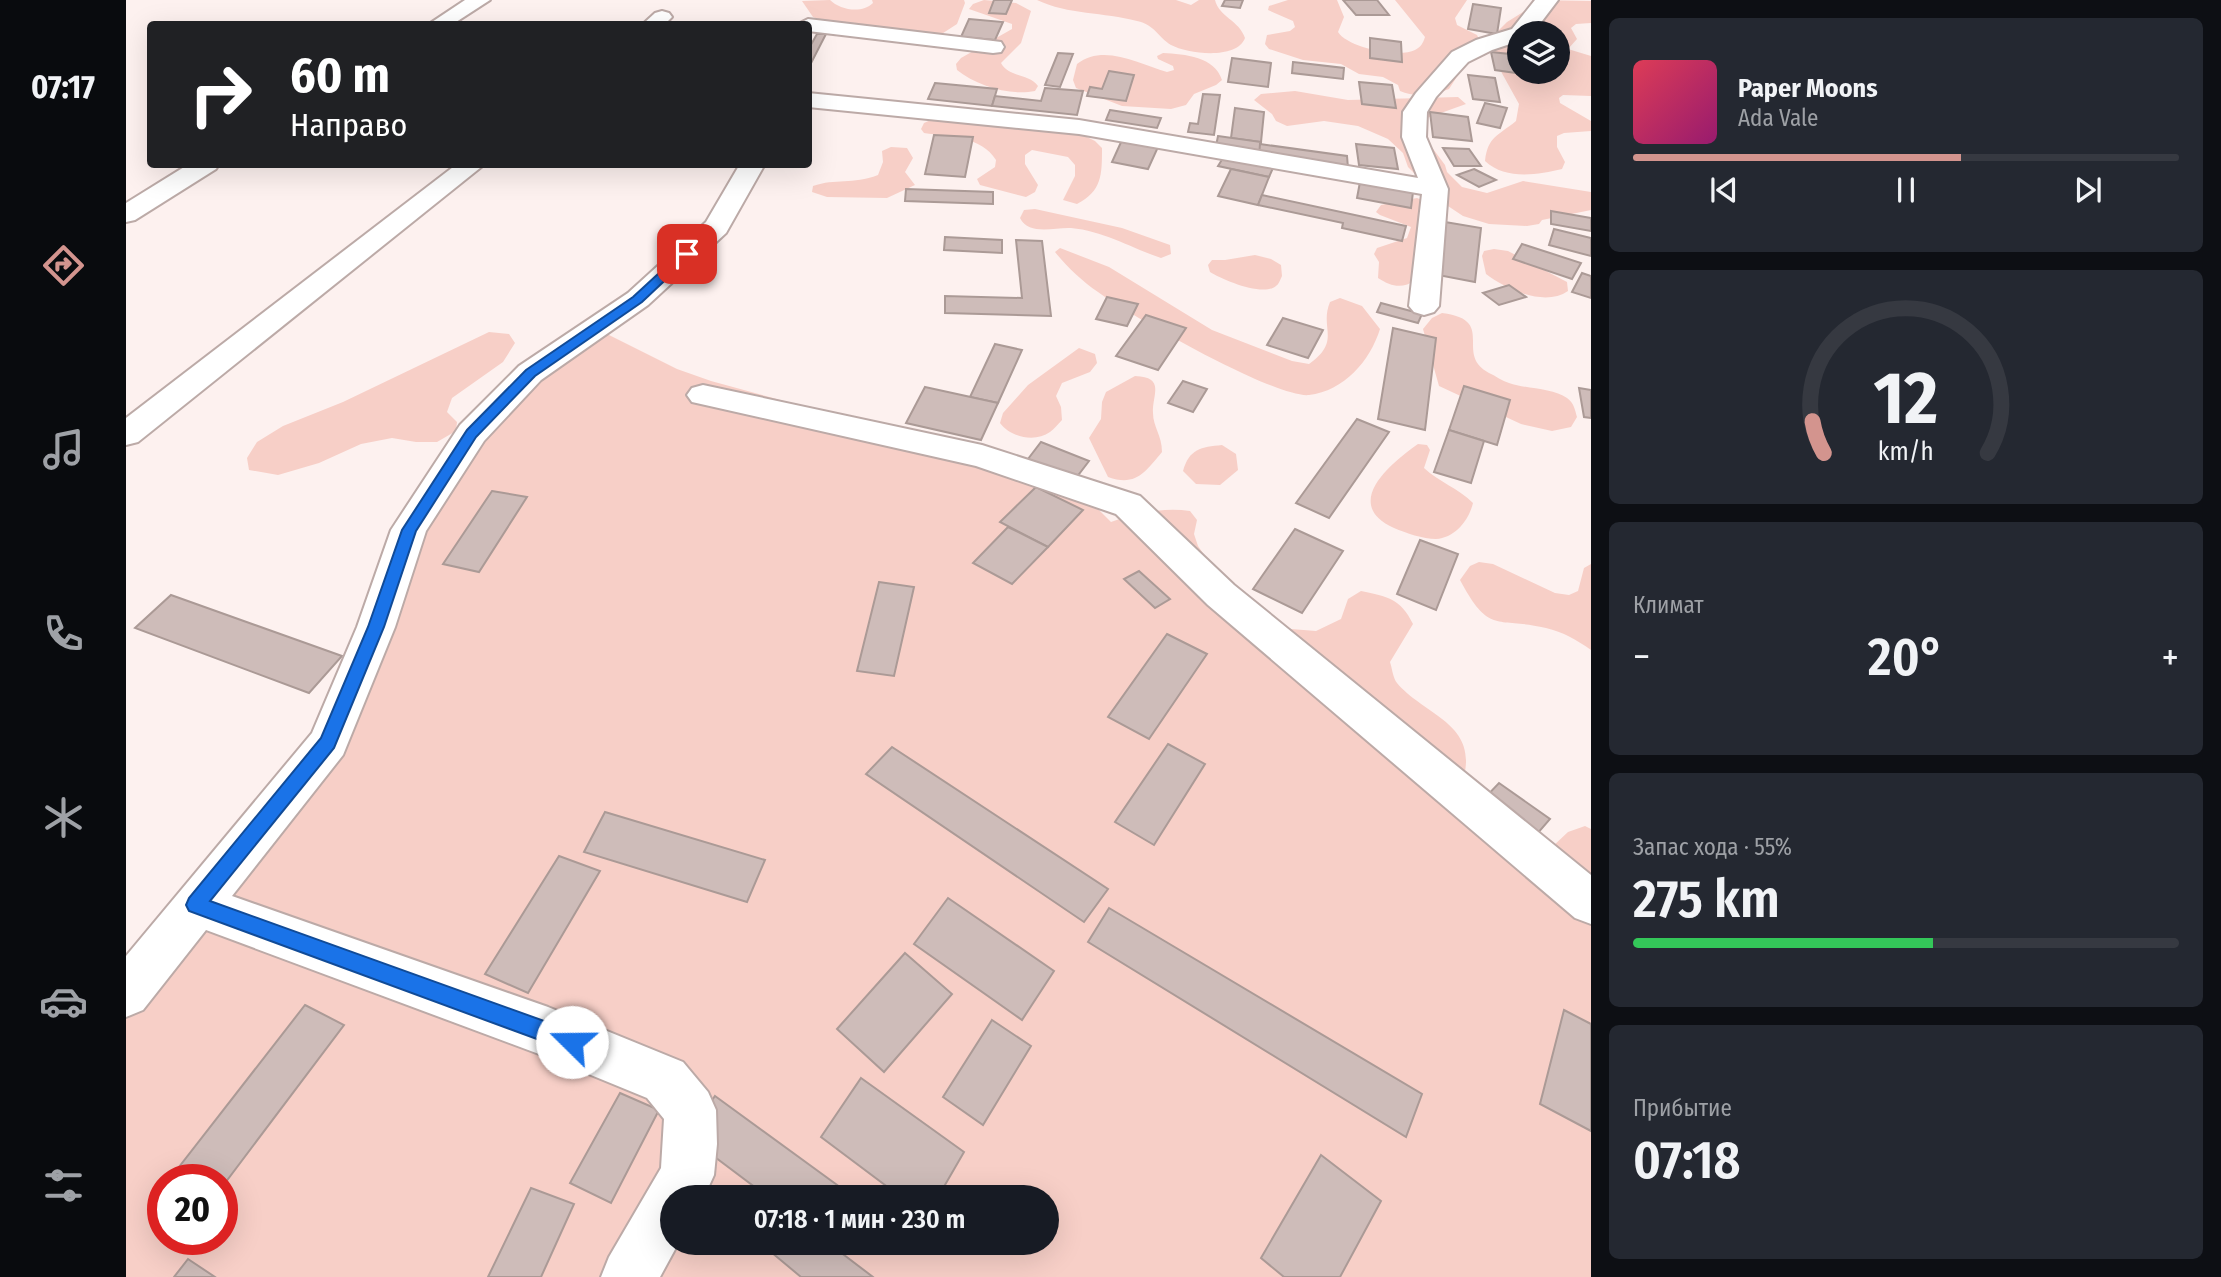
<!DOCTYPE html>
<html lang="ru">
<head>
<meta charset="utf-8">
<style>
  body { margin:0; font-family:"Fira Sans Condensed",sans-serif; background:#242831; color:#f1f3f6; height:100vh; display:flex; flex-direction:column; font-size:26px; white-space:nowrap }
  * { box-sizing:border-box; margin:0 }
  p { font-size:23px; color:#9ea1a6 }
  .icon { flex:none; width:38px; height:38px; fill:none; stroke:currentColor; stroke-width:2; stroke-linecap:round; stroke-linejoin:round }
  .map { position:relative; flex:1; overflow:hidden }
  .sheet { display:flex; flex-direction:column; gap:18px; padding:18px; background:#0d0f14; width:630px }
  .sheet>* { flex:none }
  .hud { position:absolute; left:21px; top:21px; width:665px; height:147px; border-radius:7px; box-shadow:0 7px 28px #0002; background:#202124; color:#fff; overflow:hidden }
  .tools { position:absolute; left:1381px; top:21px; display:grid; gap:14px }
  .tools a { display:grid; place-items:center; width:63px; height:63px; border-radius:50%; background:#171b24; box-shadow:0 7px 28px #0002; font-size:35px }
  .speed { position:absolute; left:21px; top:1164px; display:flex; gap:14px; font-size:35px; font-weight:700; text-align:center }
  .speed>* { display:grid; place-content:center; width:91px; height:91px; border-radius:50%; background:#171b24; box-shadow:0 7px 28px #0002; line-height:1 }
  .speed .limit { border:10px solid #d22; background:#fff; color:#111 }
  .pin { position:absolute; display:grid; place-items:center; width:60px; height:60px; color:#fff; margin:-30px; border-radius:14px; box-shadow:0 4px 10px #0006 }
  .me { position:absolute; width:77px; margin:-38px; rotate:292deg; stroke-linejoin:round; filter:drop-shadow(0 0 5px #0008) }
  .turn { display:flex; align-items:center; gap:24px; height:147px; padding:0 28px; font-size:32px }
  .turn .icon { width:91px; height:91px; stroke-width:2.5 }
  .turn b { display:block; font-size:49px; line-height:60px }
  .big { font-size:52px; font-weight:600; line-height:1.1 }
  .sheet .card { flex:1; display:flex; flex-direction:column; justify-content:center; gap:10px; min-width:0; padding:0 24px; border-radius:10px; background:#242831 }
  .sheet .dial { align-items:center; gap:0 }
  .dial svg { height:182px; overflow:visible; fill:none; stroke:#363941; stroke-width:7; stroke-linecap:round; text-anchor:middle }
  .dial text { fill:#f1f3f6; stroke:none }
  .song { display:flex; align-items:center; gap:21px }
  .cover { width:84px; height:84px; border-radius:10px; background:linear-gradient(135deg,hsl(350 70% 55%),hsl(320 70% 35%)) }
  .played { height:7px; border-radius:4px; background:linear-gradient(90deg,#d3948e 60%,#363941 60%) }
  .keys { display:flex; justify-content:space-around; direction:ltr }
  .heat { display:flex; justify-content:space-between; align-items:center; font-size:38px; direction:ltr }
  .charge { height:10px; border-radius:5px; background:linear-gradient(90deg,#34c759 55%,#363941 0) }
  .trip { position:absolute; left:534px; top:1185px; width:399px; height:70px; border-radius:35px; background:#171b24; box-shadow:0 7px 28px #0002; font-weight:600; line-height:70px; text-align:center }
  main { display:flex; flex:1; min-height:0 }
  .tabs { display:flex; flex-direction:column; width:126px; justify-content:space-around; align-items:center; background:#090b0e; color:#9ea1a6 }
  .tabs .icon { width:49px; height:49px }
  .tabs .selected { color:#d3948e }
  .tabs b { font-size:32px; color:#f1f3f6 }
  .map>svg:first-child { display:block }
  .green { fill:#f7cfc7; fill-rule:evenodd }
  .building { fill:#cebcb9; stroke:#ab9a96; stroke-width:2 }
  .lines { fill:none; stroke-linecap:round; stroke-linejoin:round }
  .minor-casing { stroke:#bcaaa7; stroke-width:4 }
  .minor { fill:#fff; fill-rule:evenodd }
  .route { fill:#1a73e8; stroke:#114b97; stroke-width:2 }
</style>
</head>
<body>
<main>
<nav class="tabs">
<b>07:17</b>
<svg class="icon selected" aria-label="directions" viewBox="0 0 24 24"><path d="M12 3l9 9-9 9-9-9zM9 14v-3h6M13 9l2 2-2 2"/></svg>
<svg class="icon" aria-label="music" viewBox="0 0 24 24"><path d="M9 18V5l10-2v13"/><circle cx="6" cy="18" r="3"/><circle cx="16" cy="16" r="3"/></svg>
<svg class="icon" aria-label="phone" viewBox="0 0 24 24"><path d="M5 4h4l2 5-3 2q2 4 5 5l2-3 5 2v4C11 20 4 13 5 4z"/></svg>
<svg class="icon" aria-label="climate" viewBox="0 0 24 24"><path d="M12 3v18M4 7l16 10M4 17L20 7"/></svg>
<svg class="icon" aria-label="car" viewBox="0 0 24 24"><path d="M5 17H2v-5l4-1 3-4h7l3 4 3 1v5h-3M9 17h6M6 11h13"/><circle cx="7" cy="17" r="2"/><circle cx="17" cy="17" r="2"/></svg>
<svg class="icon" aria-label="filters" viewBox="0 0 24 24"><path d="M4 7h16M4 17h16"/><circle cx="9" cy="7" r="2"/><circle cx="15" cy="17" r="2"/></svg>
</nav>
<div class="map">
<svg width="1465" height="1277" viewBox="0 0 1465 1277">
  <rect width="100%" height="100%" fill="#fdf1ef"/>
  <g class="green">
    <path d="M704,0C714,10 736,14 747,3L746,0H838L839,3L831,24L814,35L800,36L695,20L687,17L676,1Z"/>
    <path d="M858,0L890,3L905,11L895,43L875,63C883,78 903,73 912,86L909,91C884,96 851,86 831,70L830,64L835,58L886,29V24L843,9L847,4Z"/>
    <path d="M911,0H1050L1065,5L1073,0H1089C1093,17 1113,20 1119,38C1111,60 1062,54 1045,45C1032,37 1029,25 1011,21C978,12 942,15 911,0Z"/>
    <path d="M1162,0H1211L1218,17L1212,32C1222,48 1273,58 1289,50C1295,47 1297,43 1299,37L1269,0H1341L1329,18L1331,25L1351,35L1354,41L1323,89C1308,95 1289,98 1274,91L1272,85L1257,77L1233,74L1215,64L1177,60L1143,49L1139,44L1141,35L1164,31L1169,27L1167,21L1142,10L1143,6Z"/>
    <path d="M1408,0L1465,1V23L1450,24L1445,28L1451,39L1442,49L1465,56V96L1437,95L1433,98L1434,103L1465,121V131L1438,133L1431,136V147L1439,162L1436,169C1411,175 1379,180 1359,161C1362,136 1372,136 1390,121L1393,104L1362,48L1363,40L1381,22L1407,6ZM1393,33H1432V72H1393Z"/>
    <path d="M1037,53C1059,54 1089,57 1096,80L1090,85L1068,94L1060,105L1045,109L996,106L950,88L947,80L951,64C978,43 1013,64 1041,72L1048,70L1047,66L1032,59L1031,56Z"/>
    <polygon points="1169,91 1222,100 1332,97 1340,104 1301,118 1299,138 1319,165 1321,172 1336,187 1361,193 1397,181 1465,192 1465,210 1416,220 1413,224 1401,226 1363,224 1337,216 1319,204 1282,167 1277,153 1262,139 1232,126 1198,121 1161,126 1150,121 1146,114 1128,100 1135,94"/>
    <path d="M809,118L941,127L969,141L976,148C976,175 976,191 951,204L937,200L949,176V165L942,157L906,150L899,155V164L912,185L909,192L900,197L854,185L851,179L869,167L870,160C855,136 824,137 798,133L795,129L798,123Z"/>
    <path d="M765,147L781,148L787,158L779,172L789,185L761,198L701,197L686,192L687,186C710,178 726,185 752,175L757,162L756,151Z"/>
    <path d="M1291,198L1296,200L1290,280C1276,289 1266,287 1252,278L1253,262L1248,254L1251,248L1281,238L1285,227L1254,215L1250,212L1255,205Z"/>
    <path d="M909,209L996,228L1044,245L1045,254L1035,258C1005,248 978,231 945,228C929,227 903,236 894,218L898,210Z"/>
    <path d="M934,248L983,267L1086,330L1166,361L1183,364C1216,341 1193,328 1204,302L1214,298L1236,306L1254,329C1244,361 1218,391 1183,395C1151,399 1003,315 972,292C957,282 940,266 929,252Z"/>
    <path d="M1368,249L1382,251L1441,282L1442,291C1419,307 1381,290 1360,274L1356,256L1358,251Z"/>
    <path d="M1129,255L1145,259L1155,265L1156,276C1154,280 1153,284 1150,286C1137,297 1097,280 1084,272L1082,265L1086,260H1099Z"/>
    <path d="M1316,313C1372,320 1327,354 1363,373C1370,376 1376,381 1383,383C1400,389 1427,388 1441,398C1448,403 1449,410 1451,417L1445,427L1426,431L1395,424L1313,386L1297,329L1306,318Z"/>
    <path d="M471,329L551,369L585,381L698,412L965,502L985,522C1009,513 1038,507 1064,511L1071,520L1068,534L1072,546L1097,582L1136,616L1165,629L1190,631L1215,619L1222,599L1235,591C1262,597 1274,598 1287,624L1264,662C1266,668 1267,678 1271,683C1298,715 1351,723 1338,776L1426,847L1442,832L1459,826L1465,829V1277H0V993L202,743L250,627L346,433ZM37,1180H96V1239H37ZM546,1197H920V1242H546Z"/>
    <polygon points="363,332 383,334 389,343 377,362 326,398 321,412 331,422 330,431 311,442 290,442 266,438 235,444 193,463 152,475 123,470 121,458 131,442 157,426 217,402"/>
    <path d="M953,348L969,354L971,363L964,372L936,383L930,396L935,407L936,420C932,424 928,429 924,432C909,443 884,437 874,423L877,413L902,385Z"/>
    <path d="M1009,376C1040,377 1026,395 1027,413C1027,427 1036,435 1036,452C1019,472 1010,487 982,477L963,438L975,419L976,402L980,392Z"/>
    <path d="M1292,444L1301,445L1304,450L1298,468C1313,482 1332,488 1347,503C1343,520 1329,538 1310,539C1297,539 1280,533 1268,528C1215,504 1265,463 1292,444Z"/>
    <path d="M1096,445L1110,454L1112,470L1094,485L1070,484L1057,471C1063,449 1075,447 1096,445Z"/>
    <path d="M1353,562L1367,564L1429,593L1443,595L1452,591L1458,568L1465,564V650C1451,640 1437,632 1420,628C1370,616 1364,636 1334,580L1344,566Z"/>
  </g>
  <g class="building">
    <polygon points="868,0 886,0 880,14 863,13"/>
    <polygon points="1099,0 1117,0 1114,8 1096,6"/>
    <polygon points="1217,0 1251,0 1263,15 1230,15"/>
    <polygon points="1347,4 1375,8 1371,34 1342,29"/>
    <polygon points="843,19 877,22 869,40 835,37"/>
    <polygon points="691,34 700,34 682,69 682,50"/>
    <polygon points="1244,38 1275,42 1276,62 1244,58"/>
    <polygon points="1365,52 1393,55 1393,72 1397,74 1369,70"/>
    <polygon points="932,53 947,54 934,87 919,85"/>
    <polygon points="1106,58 1145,63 1142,87 1102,82"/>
    <polygon points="1167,62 1218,68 1217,79 1166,73"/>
    <polygon points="983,71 1008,75 1000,101 961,96 964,87 976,89"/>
    <polygon points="1342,75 1369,78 1374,102 1347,99"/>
    <polygon points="1233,82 1266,85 1270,108 1236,104"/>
    <polygon points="809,83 871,89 866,106 802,99"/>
    <polygon points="919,88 957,91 951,115 866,106 869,96 915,101"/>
    <polygon points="1077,94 1094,95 1088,135 1062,132 1064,123 1072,124"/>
    <polygon points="1359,103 1381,108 1374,128 1351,123"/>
    <polygon points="1109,108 1138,112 1135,142 1105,138"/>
    <polygon points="984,110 1035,118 1031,128 980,120"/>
    <polygon points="1304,112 1342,117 1346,141 1307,137"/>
    <polygon points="808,135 847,137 839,177 799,174"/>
    <polygon points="1092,136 1135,142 1134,152 1090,146"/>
    <polygon points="996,140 1032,147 1022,169 986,162"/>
    <polygon points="1134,144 1221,156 1222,168 1133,156"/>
    <polygon points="1230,144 1268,148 1272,169 1233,165"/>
    <polygon points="1317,148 1343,149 1355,166 1328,166"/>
    <polygon points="1097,158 1147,168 1143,177 1092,166"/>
    <polygon points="1105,169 1143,177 1132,205 1092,196"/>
    <polygon points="1348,169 1370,180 1353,187 1331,175"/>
    <polygon points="1234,182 1287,192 1285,208 1231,198"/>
    <polygon points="780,189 867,192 867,204 779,201"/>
    <polygon points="1136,195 1280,226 1276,241 1216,228 1217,223 1132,205"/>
    <polygon points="1425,211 1465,218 1465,231 1425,224"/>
    <polygon points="1319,222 1355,228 1349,282 1312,275"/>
    <polygon points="1428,229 1465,238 1465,256 1423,245"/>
    <polygon points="819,237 876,240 876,253 818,250"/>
    <polygon points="890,240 916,241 925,316 819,313 819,296 896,298"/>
    <polygon points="1396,244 1455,263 1446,279 1387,259"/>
    <polygon points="1456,273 1465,276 1465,298 1446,292"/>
    <polygon points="1383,285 1400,297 1373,305 1357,293"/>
    <polygon points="981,297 1012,304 1001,326 970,319"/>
    <polygon points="1255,303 1296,314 1292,323 1251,312"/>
    <polygon points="1020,315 1060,328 1032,370 990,356"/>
    <polygon points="1157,318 1197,330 1182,358 1141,345"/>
    <polygon points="1267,328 1310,338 1299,430 1252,419"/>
    <polygon points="869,344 896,350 872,403 844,397"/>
    <polygon points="1057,381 1081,389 1067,412 1042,403"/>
    <polygon points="1338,386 1384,400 1371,445 1323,430"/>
    <polygon points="799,387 872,403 855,440 780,423"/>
    <polygon points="1453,388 1465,390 1465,418 1458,417"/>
    <polygon points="1231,419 1263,432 1203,518 1170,503"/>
    <polygon points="1323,430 1358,441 1345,483 1308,472"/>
    <polygon points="915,442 963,461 950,478 902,459"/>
    <polygon points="910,487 957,510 922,547 874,522"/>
    <polygon points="366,491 401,497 353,572 317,564"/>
    <polygon points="882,527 922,547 886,584 847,563"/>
    <polygon points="1169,529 1217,551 1176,613 1127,589"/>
    <polygon points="1294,540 1332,554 1310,610 1271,594"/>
    <polygon points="1013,571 1044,599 1029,608 998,579"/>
    <polygon points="753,582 788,587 768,676 731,671"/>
    <polygon points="45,595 216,656 183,693 9,628"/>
    <polygon points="1041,634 1081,654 1023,739 982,717"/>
    <polygon points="1042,744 1079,764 1028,845 989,822"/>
    <polygon points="766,747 982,889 958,922 740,774"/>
    <polygon points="1373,783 1424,819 1405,841 1353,804"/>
    <polygon points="479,812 639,860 621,902 458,852"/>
    <polygon points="433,856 474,871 402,993 359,974"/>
    <polygon points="822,898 928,971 896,1020 788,944"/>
    <polygon points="983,908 1296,1094 1280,1137 962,942"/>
    <polygon points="779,953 826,994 758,1072 711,1029"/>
    <polygon points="179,1005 218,1025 96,1187 96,1180 52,1180 46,1176"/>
    <polygon points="1438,1010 1465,1024 1465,1131 1414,1104"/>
    <polygon points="866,1020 905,1046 857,1125 817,1097"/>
    <polygon points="735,1078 838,1152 812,1197 775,1197 695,1137"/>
    <polygon points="494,1093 533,1110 485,1203 444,1183"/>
    <polygon points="589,1096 718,1190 714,1197 642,1197 561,1136"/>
    <polygon points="1195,1155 1255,1201 1214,1277 1158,1277 1135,1258"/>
    <polygon points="405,1188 448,1204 415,1277 362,1277"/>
    <polygon points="633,1242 701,1242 747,1277 675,1277"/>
    <polygon points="62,1259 89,1277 48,1277"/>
  </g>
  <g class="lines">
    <g class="minor-casing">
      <g id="minor">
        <polygon points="339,0 364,0 327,24 303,24"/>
        <polygon points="1409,0 1432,0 1407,33 1393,33 1393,41 1366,50 1342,62 1310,97 1301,112 1300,137 1322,189 1313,306 1308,312 1298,315 1288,312 1283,306 1296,194 953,134 682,107 682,93 953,120 1292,178 1276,137 1277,112 1290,93 1326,52 1350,40 1386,29"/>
        <polygon points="536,11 543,13 546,17 539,24 517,24 529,13"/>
        <polygon points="682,19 867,41 875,42 878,47 875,52 867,53 682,31 682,24 672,24"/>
        <polygon points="63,164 93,164 90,169 9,220 0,222 0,203"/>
        <polygon points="331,164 359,164 12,442 0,445 0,418"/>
        <polygon points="614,164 639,164 600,233 522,305 415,380 358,441 300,531 269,627 217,755 106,896 422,1007 557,1062 582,1092 590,1110 591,1144 588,1175 578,1197 546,1197 546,1242 553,1242 534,1277 475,1277 483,1257 535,1168 538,1119 521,1098 421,1057 80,930 17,1010 0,1017 0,956 186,733 231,627 265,530 334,425 393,366 502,293 580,222"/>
        <polygon points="577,385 856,445 1014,496 1108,585 1465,875 1465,924 1449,918 1082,605 990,514 850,466 566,402 561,395 566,388"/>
      </g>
    </g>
    <use href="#minor" class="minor"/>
  </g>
  <polygon class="route" points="557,251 567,254 516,302 409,376 350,437 290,531 258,627 208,748 84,901 446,1031 453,1034 456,1042 453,1049 446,1052 63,911 60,905 63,898 195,738 242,627 276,530 341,430 400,370 507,297"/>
</svg>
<div class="tools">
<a><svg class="icon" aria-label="layers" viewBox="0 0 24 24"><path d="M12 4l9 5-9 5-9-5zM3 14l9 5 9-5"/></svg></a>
</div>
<div class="speed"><div class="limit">20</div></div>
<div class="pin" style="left:561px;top:254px;background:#d93025"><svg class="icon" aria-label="arrive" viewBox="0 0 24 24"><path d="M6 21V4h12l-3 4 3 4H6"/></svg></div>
<svg class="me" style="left:446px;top:1042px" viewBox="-20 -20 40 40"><circle r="19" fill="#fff"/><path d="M0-13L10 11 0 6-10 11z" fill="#1a73e8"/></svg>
<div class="trip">07:18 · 1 мин · 230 m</div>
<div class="hud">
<div class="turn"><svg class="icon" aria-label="right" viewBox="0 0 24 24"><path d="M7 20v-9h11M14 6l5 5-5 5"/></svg><div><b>60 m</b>Направо</div></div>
</div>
</div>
<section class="sheet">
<div class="card">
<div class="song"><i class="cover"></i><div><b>Paper Moons</b><p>Ada Vale</p></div></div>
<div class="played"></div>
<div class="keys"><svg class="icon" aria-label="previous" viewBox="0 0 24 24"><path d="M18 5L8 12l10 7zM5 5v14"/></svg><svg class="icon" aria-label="pause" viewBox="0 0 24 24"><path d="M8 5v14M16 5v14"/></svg><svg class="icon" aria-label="next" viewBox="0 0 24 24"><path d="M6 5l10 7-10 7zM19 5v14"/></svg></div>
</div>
<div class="card dial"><svg viewBox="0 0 100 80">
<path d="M14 69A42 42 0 1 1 86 69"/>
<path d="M14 69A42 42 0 0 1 9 55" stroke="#d3948e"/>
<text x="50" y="56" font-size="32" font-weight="700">12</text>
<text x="50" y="72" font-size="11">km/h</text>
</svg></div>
<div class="card"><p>Климат</p>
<div class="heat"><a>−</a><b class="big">20°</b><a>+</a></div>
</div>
<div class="card"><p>Запас хода · 55%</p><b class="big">275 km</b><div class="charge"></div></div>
<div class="card"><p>Прибытие</p><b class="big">07:18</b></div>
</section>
</main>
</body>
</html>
